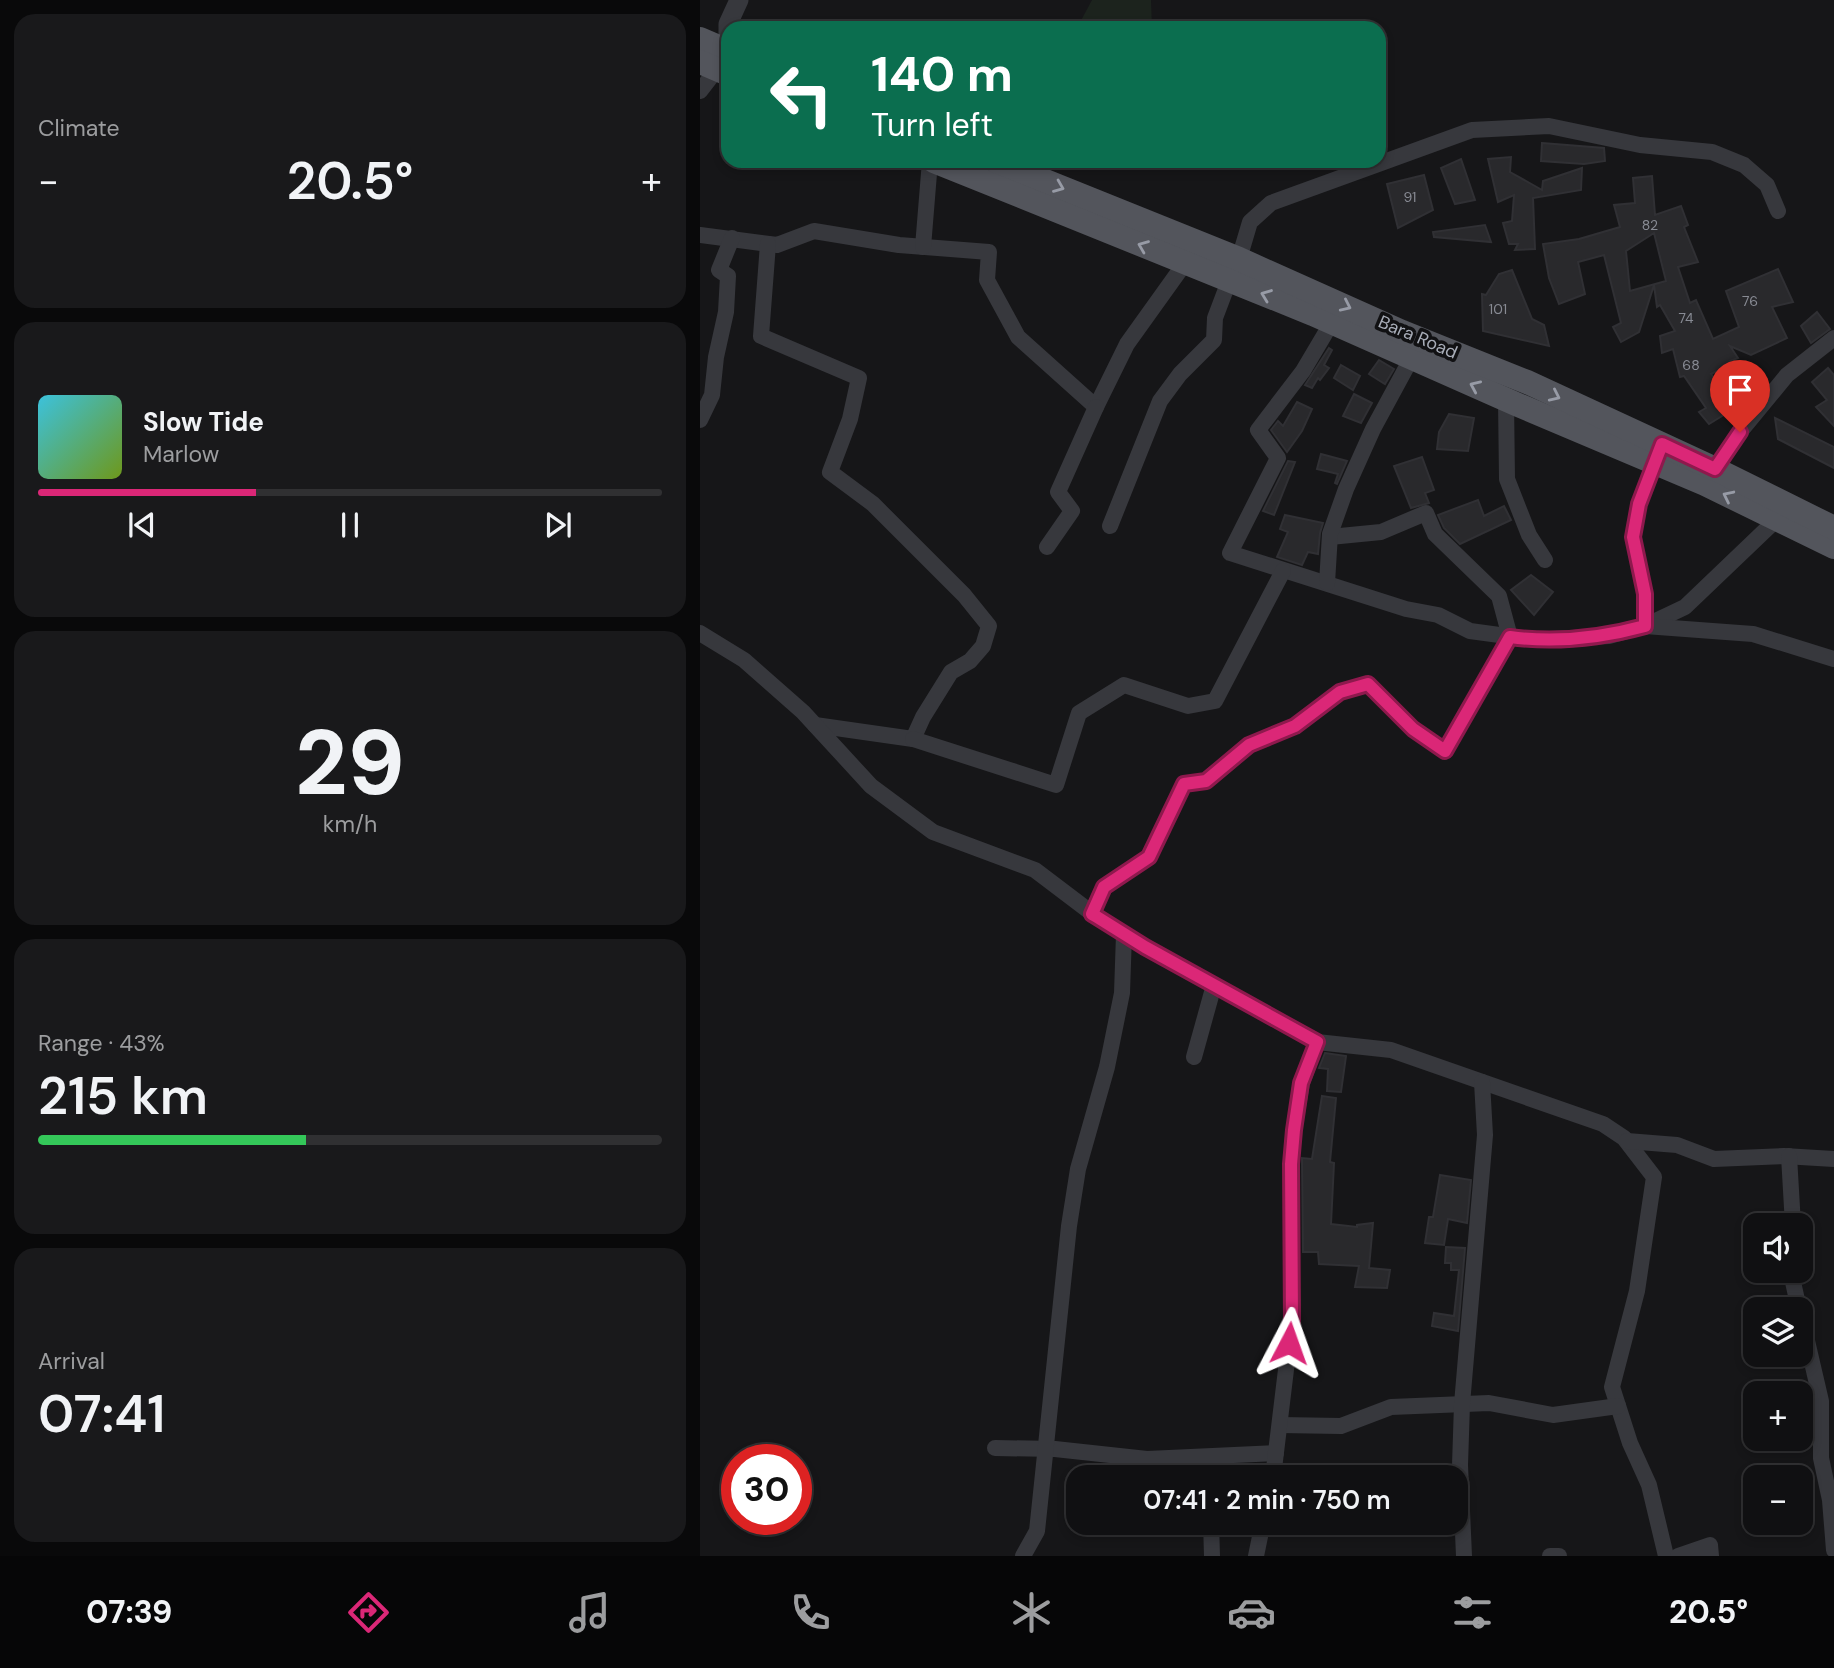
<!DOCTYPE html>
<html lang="en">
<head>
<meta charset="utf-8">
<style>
  body { margin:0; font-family:"DM Sans",sans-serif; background:#19191b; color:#f1f3f6; height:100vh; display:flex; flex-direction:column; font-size:26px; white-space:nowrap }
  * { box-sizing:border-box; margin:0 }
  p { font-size:23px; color:#9c9d9f }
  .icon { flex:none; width:38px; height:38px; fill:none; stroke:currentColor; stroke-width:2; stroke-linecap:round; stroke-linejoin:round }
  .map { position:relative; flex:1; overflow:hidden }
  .sheet { display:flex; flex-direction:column; gap:14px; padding:14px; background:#09090a; width:700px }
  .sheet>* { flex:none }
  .hud { position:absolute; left:21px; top:21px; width:665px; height:147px; border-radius:21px; box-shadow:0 4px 10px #0003,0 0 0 2px #303032; background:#0b6e4f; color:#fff; overflow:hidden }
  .fabs { position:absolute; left:1043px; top:1213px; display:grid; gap:14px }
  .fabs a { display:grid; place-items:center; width:70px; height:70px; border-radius:14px; background:#101012; box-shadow:0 4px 10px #0003,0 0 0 2px #303032; font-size:35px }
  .speed { position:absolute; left:21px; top:1444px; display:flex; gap:14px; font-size:35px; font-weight:700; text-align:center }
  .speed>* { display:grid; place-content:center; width:91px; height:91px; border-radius:50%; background:#101012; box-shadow:0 4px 10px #0003,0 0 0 2px #303032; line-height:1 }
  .speed .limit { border:10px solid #d22; background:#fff; color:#111 }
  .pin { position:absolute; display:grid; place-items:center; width:60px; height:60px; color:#fff; margin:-72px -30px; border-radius:50% 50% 50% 0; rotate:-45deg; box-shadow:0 0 7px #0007 }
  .pin .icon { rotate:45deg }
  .me { position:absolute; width:77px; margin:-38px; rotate:4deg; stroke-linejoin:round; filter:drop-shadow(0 0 5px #0008) }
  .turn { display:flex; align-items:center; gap:24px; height:147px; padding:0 35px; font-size:32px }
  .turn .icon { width:91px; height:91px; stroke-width:2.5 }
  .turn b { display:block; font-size:49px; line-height:60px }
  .big { font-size:52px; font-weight:600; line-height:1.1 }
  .sheet .tile { flex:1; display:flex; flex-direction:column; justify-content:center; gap:10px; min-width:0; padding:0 24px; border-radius:21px; background:#19191b }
  .sheet .dial { align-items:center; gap:0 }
  .dial b { font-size:91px; line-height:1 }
  .song { display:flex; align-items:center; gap:21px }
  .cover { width:84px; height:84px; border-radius:10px; background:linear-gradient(135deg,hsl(190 70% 55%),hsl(80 70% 35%)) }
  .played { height:7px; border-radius:4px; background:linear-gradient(90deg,#db2777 35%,#303032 35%) }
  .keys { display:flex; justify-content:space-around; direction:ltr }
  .heat { display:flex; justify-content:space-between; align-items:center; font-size:38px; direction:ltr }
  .charge { height:10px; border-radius:5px; background:linear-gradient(90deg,#34c759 43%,#303032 0) }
  .trip { position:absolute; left:366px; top:1465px; width:402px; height:70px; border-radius:21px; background:#101012; box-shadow:0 4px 10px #0003,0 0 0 2px #303032; font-weight:600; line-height:70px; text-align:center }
  .menu { display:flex; height:112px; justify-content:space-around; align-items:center; background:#060607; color:#9c9d9f }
  .menu .icon { width:49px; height:49px }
  .menu .current { color:#db2777 }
  .menu b { font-size:32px; color:#f1f3f6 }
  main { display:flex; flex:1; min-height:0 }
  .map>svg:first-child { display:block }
  .green { fill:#1c231d }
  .building { fill:#29292c; stroke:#303034; stroke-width:2; fill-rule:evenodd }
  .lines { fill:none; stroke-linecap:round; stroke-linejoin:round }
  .service { stroke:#37383d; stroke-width:8 }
  .minor { stroke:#37383d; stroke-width:16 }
  .tertiary { stroke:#37383d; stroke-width:19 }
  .primary { stroke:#53555c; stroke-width:24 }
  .oneway { stroke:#979ba6 }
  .route-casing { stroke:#8e194d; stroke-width:18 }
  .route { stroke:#db2777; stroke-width:12 }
  .labels { text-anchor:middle; stroke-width:7; stroke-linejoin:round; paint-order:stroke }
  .number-label { font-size:14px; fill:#888b94 }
  .street-label { font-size:18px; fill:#a8adb8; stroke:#111113 }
</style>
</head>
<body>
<main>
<section class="sheet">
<div class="tile"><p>Climate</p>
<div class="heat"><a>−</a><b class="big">20.5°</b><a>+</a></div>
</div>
<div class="tile">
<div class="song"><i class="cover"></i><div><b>Slow Tide</b><p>Marlow</p></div></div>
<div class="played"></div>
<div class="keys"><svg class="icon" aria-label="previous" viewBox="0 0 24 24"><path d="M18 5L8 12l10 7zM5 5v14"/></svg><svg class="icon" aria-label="pause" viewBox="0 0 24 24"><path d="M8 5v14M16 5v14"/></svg><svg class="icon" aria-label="next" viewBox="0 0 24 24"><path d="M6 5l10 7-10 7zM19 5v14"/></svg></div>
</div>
<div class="tile dial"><b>29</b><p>km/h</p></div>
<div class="tile"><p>Range · 43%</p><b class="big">215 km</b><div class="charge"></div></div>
<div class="tile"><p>Arrival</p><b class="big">07:41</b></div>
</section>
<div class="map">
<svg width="1134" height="1556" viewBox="0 0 1134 1556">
  <rect width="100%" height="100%" fill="#161618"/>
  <polygon class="green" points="392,0 451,0 452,28 377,28"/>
  <g class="building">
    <polygon points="842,143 904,148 905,161 884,164 841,161"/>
    <polygon points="811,157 810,172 842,190 843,181 882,168 881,190 833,198 835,249 815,250 818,244 809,244 803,223 812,221 814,195 798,202 788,159"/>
    <polygon points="761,159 775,200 755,204 741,168"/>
    <polygon points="724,175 733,210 698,228 687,184"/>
    <path d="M952,176L955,215L981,206L988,225L984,227L998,262L978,267L990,303L996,300L1013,339L1039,327L1026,291L1078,269L1093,302L1072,307L1087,338L1051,355L1030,346L1038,358L1030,361L1032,364L1011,374L1026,394L1050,378L1059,392L1043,412L1040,405L1009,424L999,412L1006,408L984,376L980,377L973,349L962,353L960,336L975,331L960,305L957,307L954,285L939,332L921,342L913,327L921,323L904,255L878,262L885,294L859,304L849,278L843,244L879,239L920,227L914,205L935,203L933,178ZM954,233L966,281L930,291L926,251Z"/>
    <polygon points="785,225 791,242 734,237 733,232"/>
    <polygon points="812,270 832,319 844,325 849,346 783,331 782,294 786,295 799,274"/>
    <polygon points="1117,312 1130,329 1111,343 1101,326"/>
    <polygon points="629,348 632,350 624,365 629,368 620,380 618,378 612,388 605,385"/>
    <polygon points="679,360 694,369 685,384 669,374"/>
    <polygon points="641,365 660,376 653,390 634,378"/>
    <polygon points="1128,368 1134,375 1134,426 1116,407 1127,400 1112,382"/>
    <polygon points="654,394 672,403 661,423 643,416"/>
    <polygon points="597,402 612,409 602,431 587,452 571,430 578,421 583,426"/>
    <polygon points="749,414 774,418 768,451 737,449 739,432"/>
    <polygon points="1075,418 1134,447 1134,468 1078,439"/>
    <polygon points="621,454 647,461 637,484 635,483 638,474 617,469"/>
    <polygon points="722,457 734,490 725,493 729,503 711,508 694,466"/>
    <polygon points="588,461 595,462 574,515 563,511"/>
    <polygon points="778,500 784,516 804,506 811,520 760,544 744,528 738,515"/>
    <polygon points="585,515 623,523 620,533 618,554 608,552 602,565 577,557 588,532 580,529"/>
    <polygon points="831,575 853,592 834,615 811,590"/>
    <polygon points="625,1053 646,1056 641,1092 627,1091 628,1069 619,1068"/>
    <polygon points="622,1096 636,1098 630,1162 634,1163 631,1224 657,1227 657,1225 673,1223 669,1268 690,1270 687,1288 655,1287 659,1266 619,1264 618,1252 603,1252 602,1158 612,1159"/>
    <polygon points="740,1175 771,1180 767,1223 748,1219 744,1245 725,1243 729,1217 733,1217"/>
    <polygon points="746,1247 765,1248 758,1331 732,1326 734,1313 754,1316 759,1270 751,1270 751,1263 745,1263"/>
  </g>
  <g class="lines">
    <polyline class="service" points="392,914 404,887 448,857 484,784 506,781 549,745 595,726 640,692 668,684 713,728 745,751 810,637"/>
    <g class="minor">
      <polyline points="0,91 17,69"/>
      <polyline points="0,235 77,245 114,231 199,245 289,252 287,280 318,337 396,407 427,344 485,263"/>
      <polyline points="68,244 61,336 159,378 150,419 130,472 173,504 264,595 289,626 283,646 270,661 251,672 223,717 213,739 115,725"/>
      <polyline points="223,247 230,161"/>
      <polyline points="539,259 550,222 571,203 772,130 849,126 940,145 1012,152 1044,165 1067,185 1078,211"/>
      <polyline points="632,322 603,371 558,430 578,458 530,553 706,609 738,615 770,631 836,640 909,636 945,626 985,607 1077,519"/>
      <polyline points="806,400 807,479 829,535 845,560"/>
      <polyline points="0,420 12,395 16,357 26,312 28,276 19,270 32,238"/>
      <polyline points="958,456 939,504 933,537 945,594 945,626 1053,634 1134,659"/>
      <polyline points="1015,469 1040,432 1087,375 1134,338"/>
      <polyline points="410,526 460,401 480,374 514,340 515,318 529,281"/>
      <polyline points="630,537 681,532 726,513 735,534 799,596 810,637"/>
      <polyline points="347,547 372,511 358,492 396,407"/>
      <polyline points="627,583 630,534 646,489 673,429 712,357"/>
      <polyline points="0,633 44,660 103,712 171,786 233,832 335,870 397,917 445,947 617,1042 691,1050 903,1124 924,1138 954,1177 937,1291 912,1387 930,1443 949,1485 966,1556"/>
      <polyline points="213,739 356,785 379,713 424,685 488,706 515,701 583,571"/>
      <polyline points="494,1057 514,985"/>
      <polyline points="927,1141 977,1145 1014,1159 1084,1156 1134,1159"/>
      <polyline points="1089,1156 1093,1225"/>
      <polyline points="1093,1270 1093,1282 1099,1309"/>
      <polyline points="1101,1315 1121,1401 1121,1458 1130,1500 1134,1550"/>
      <polyline points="580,1425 641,1426 691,1407 789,1403 853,1415 918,1406"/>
      <polyline points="295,1448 355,1449 447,1459 576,1453"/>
      <polyline points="573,1477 592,1320 591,1164 594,1130 602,1083 617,1042"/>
      <polyline points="511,1522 512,1556"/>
      <polyline points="323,1556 337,1531 369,1226 378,1169 407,1067 422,993 424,934"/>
      <polyline points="556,1556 563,1522"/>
      <polyline points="764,1556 760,1465 762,1404 785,1135 782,1082"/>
      <polyline points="850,1556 859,1556"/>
      <polyline points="978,1556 1010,1545 1011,1556"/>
    </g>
    <polyline class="tertiary" points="28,36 28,24 39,0"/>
    <g class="primary">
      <polyline points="0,39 28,51"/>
      <polyline points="0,62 28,74"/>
      <polyline points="234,161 613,314 816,404 1005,484 1134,547"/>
      <polyline points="296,161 539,259 702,332 827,382 1015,469 1134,528"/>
    </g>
  </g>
  <defs><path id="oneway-chevron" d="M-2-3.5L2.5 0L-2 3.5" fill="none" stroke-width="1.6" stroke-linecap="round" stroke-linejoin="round" transform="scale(1.75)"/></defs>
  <g class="oneway">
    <use href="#oneway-chevron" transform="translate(359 187) rotate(22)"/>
    <use href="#oneway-chevron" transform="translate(443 246) rotate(-158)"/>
    <use href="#oneway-chevron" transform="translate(566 295) rotate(-159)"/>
    <use href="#oneway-chevron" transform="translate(646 306) rotate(25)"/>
    <use href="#oneway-chevron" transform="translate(775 386) rotate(-156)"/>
    <use href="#oneway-chevron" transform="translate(855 396) rotate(25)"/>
    <use href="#oneway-chevron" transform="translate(1028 496) rotate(-154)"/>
  </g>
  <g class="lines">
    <g class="route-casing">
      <path id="route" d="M589,1343L592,1320L591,1164L594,1130L601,1083L617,1042L445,947L397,917L392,914L404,887L449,857L484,784L506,781L549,745L595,726L640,692L668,684L713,729L745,751L810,637C855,643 901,638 945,626V594L933,537L939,504L962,444L1015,469L1040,432"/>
    </g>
    <use href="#route" class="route"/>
  </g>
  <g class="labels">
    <g class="number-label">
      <text x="710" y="202">91</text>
      <text x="950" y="230">82</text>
      <text x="1050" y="306">76</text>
      <text x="798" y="314">101</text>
      <text x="986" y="323">74</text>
      <text x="991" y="370">68</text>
    </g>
    <g class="street-label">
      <text transform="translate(718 337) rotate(23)" y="6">Bara Road</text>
    </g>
  </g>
</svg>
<div class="fabs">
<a><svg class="icon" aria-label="sound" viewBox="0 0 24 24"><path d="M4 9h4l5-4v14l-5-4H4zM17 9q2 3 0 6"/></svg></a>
<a><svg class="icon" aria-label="layers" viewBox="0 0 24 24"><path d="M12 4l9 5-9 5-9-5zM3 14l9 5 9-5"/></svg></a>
<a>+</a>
<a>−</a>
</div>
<div class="speed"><div class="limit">30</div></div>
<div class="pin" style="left:1040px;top:432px;background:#d93025"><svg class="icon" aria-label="arrive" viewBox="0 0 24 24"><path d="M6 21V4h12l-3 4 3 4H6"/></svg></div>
<svg class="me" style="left:589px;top:1343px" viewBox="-20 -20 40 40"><path d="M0-17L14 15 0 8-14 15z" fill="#db2777" stroke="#fff" stroke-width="4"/></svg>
<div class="trip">07:41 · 2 min · 750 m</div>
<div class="hud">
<div class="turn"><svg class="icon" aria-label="left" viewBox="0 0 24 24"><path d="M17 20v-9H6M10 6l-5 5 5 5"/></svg><div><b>140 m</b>Turn left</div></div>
</div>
</div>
</main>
<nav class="menu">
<b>07:39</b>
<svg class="icon current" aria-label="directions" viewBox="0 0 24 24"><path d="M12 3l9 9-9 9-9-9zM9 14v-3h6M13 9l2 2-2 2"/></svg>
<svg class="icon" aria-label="music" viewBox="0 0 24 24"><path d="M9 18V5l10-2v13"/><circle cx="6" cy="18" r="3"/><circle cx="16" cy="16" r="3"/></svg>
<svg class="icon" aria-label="phone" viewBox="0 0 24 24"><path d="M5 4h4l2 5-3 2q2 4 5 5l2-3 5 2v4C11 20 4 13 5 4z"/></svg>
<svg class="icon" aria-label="climate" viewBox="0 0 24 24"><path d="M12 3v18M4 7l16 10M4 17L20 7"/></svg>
<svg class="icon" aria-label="car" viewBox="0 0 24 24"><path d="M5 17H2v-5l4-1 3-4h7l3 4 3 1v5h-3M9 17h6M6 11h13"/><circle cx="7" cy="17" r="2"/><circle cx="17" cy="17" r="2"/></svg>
<svg class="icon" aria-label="filters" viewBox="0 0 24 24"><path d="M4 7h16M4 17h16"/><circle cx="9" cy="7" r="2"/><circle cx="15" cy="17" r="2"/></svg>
<b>20.5°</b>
</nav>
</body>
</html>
